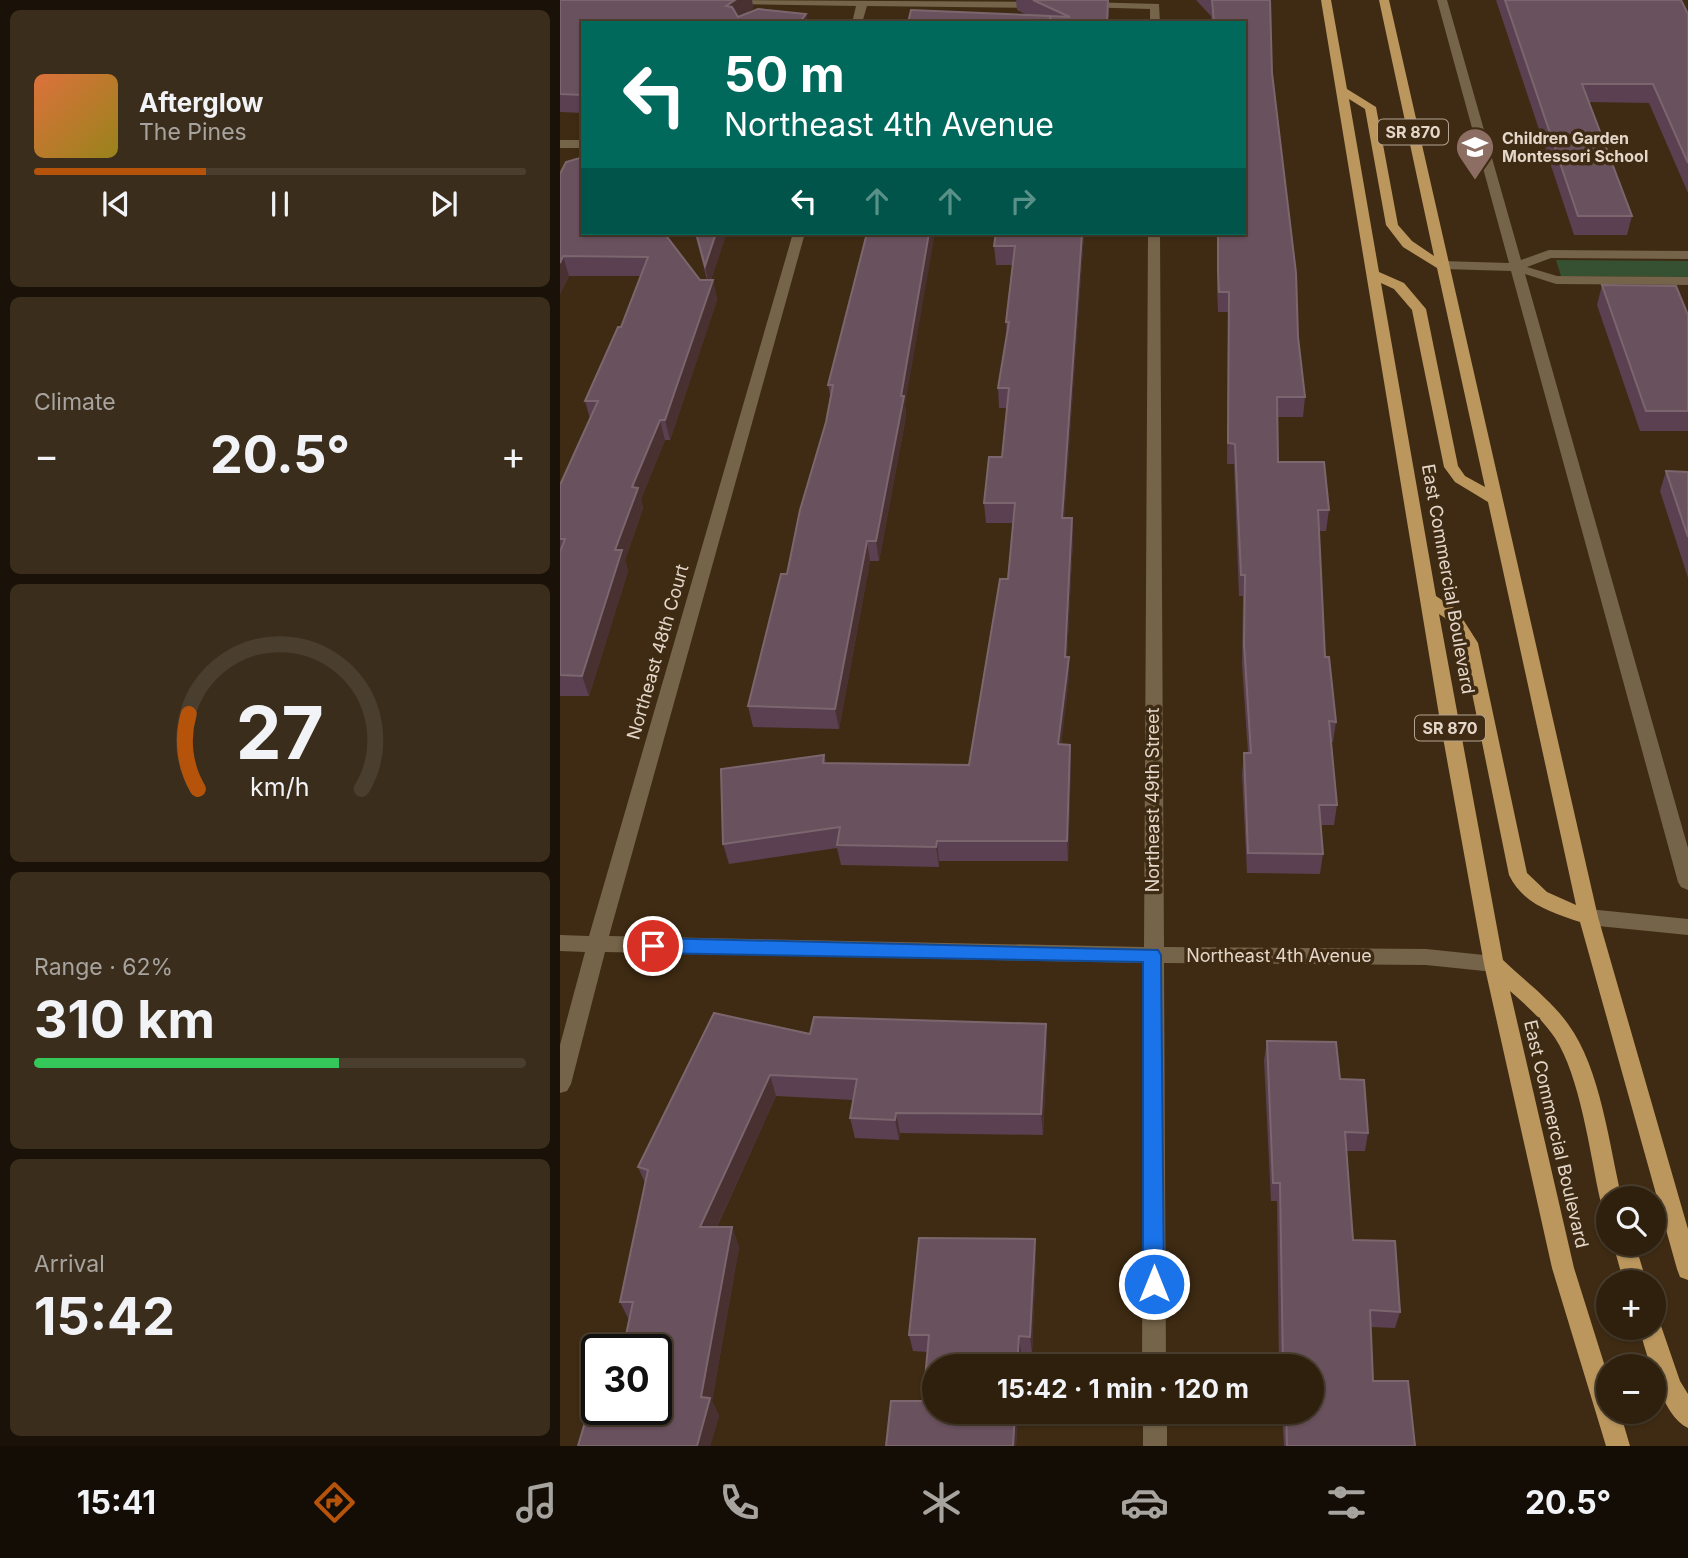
<!DOCTYPE html>
<html lang="en">
<head>
<meta charset="utf-8">
<style>
  body { margin:0; font-family:Inter,sans-serif; background:#3b2d1c; color:#f1f3f6; height:100vh; display:flex; flex-direction:column; font-size:26px; white-space:nowrap }
  * { box-sizing:border-box; margin:0 }
  p { font-size:23px; color:#a7a39e }
  .icon { flex:none; width:38px; height:38px; fill:none; stroke:currentColor; stroke-width:2; stroke-linecap:round; stroke-linejoin:round }
  .map { position:relative; flex:1; overflow:hidden }
  .sheet { display:flex; flex-direction:column; gap:10px; padding:10px; background:#1a1208; width:560px }
  .sheet>* { flex:none }
  .top-card { position:absolute; left:21px; top:21px; width:665px; height:214px; border-radius:0px; box-shadow:0 2px 5px #0004,0 0 0 2px #4a3e2e; background:#00695c; color:#fff; overflow:hidden }
  .fabs { position:absolute; left:1036px; top:1186px; display:grid; gap:14px }
  .fabs a { display:grid; place-items:center; width:70px; height:70px; border-radius:50%; background:#2f200e; box-shadow:0 2px 5px #0004,0 0 0 2px #4a3e2e; font-size:35px }
  .speed { position:absolute; left:21px; top:1334px; display:flex; gap:14px; font-size:35px; font-weight:700; text-align:center }
  .speed>* { display:grid; place-content:center; width:91px; height:91px; border-radius:50%; background:#2f200e; box-shadow:0 2px 5px #0004,0 0 0 2px #4a3e2e; line-height:1 }
  .speed .limit { border:4px solid #111; border-radius:10px; background:#fff; color:#111 }
  .pin { position:absolute; display:grid; place-items:center; width:60px; height:60px; color:#fff; margin:-30px; border:4px solid #fff; border-radius:50%; box-shadow:0 2px 7px #0007 }
  .me { position:absolute; width:77px; margin:-38px; rotate:0deg; stroke-linejoin:round; filter:drop-shadow(0 0 5px #0008) }
  .turn { display:flex; align-items:center; gap:24px; height:147px; padding:0 28px; font-size:32px }
  .turn .icon { width:91px; height:91px; stroke-width:2.5 }
  .turn b { display:block; font-size:49px; line-height:60px }
  .lanes { display:flex; align-items:center; height:66px; padding:0 28px; background:#0003; justify-content:center; gap:35px; direction:ltr }
  .lanes .off { opacity:.35 }
  .big { font-size:52px; font-weight:700; line-height:1.1 }
  .sheet .widget { flex:1; display:flex; flex-direction:column; justify-content:center; gap:10px; min-width:0; padding:0 24px; border-radius:10px; background:#3b2d1c }
  .sheet .dial { align-items:center; gap:0 }
  .dial svg { height:182px; overflow:visible; fill:none; stroke:#4a3e2e; stroke-width:7; stroke-linecap:round; text-anchor:middle }
  .dial text { fill:#f1f3f6; stroke:none }
  .song { display:flex; align-items:center; gap:21px }
  .cover { width:84px; height:84px; border-radius:10px; background:linear-gradient(135deg,hsl(20 70% 55%),hsl(50 70% 35%)) }
  .played { height:7px; border-radius:4px; background:linear-gradient(90deg,#b45309 35%,#4a3e2e 35%) }
  .keys { display:flex; justify-content:space-around; direction:ltr }
  .heat { display:flex; justify-content:space-between; align-items:center; font-size:38px; direction:ltr }
  .charge { height:10px; border-radius:5px; background:linear-gradient(90deg,#34c759 62%,#4a3e2e 0) }
  .trip { position:absolute; left:362px; top:1354px; width:402px; height:70px; border-radius:35px; background:#2f200e; box-shadow:0 2px 5px #0004,0 0 0 2px #4a3e2e; font-weight:700; line-height:70px; text-align:center }
  .tab-bar { display:flex; height:112px; justify-content:space-around; align-items:center; background:#130d06; color:#a7a39e }
  .tab-bar .icon { width:49px; height:49px }
  .tab-bar .on { color:#b45309 }
  .tab-bar b { font-size:32px; color:#f1f3f6 }
  main { display:flex; flex:1; min-height:0 }
  .map>svg:first-child { display:block }
  .green { fill:#355131 }
  .lines { fill:none; stroke-linecap:round; stroke-linejoin:round }
  .street { fill:#756449; fill-rule:evenodd }
  .primary { fill:#bb975e; fill-rule:evenodd }
  .wall { fill:#5a4050 }
  .shaded-wall { fill:#493132 }
  .building { fill:#69515d; stroke:#7c666e; stroke-width:2 }
  .route { fill:#1a73e8; stroke:#114b97; stroke-width:2 }
  .labels { text-anchor:middle; stroke-width:7; stroke-linejoin:round; paint-order:stroke }
  .shield { fill:#3f2b13; stroke:#b2a392; stroke-width:2 }
  .shield-label { font-size:16px; font-weight:bold; fill:#e4d7c9 }
  .far-poi-label { font-size:16px; font-weight:bold; fill:#e4d7c9; stroke:#3f2b13; text-anchor:start }
  .street-label { font-size:18px; fill:#e4d7c9; stroke:#3f2b13 }
</style>
</head>
<body>
<main>
<section class="sheet">
<div class="widget">
<div class="song"><i class="cover"></i><div><b>Afterglow</b><p>The Pines</p></div></div>
<div class="played"></div>
<div class="keys"><svg class="icon" aria-label="previous" viewBox="0 0 24 24"><path d="M18 5L8 12l10 7zM5 5v14"/></svg><svg class="icon" aria-label="pause" viewBox="0 0 24 24"><path d="M8 5v14M16 5v14"/></svg><svg class="icon" aria-label="next" viewBox="0 0 24 24"><path d="M6 5l10 7-10 7zM19 5v14"/></svg></div>
</div>
<div class="widget"><p>Climate</p>
<div class="heat"><a>−</a><b class="big">20.5°</b><a>+</a></div>
</div>
<div class="widget dial"><svg viewBox="0 0 100 80">
<path d="M14 69A42 42 0 1 1 86 69"/>
<path d="M14 69A42 42 0 0 1 10 36" stroke="#b45309"/>
<text x="50" y="56" font-size="32" font-weight="700">27</text>
<text x="50" y="72" font-size="11">km/h</text>
</svg></div>
<div class="widget"><p>Range · 62%</p><b class="big">310 km</b><div class="charge"></div></div>
<div class="widget"><p>Arrival</p><b class="big">15:42</b></div>
</section>
<div class="map">
<svg width="1128" height="1446" viewBox="0 0 1128 1446">
  <rect width="100%" height="100%" fill="#3f2b13"/>
  <polygon class="green" points="996,260 1128,261 1128,277 1001,276"/>
  <g class="lines">
    <g class="street">
      <polygon points="166,0 478,2 483,5 478,8 307,6 302,23 292,23 296,6 171,4"/>
      <polygon points="877,0 887,0 961,260 989,250 1128,251 1128,259 991,258 967,267 997,276 1128,277 1128,285 996,284 965,274 1128,848 1128,890 1121,887 1118,882 951,271 882,269 876,265 882,261 949,263"/>
      <polygon points="524,2 599,4 600,23 590,23 590,9 520,7 519,5"/>
      <rect x="0" y="140" width="23" height="8"/>
      <polygon points="233,233 245,233 49,936 584,947 588,233 600,233 604,947 866,949 934,956 941,958 944,964 941,970 934,972 866,965 604,963 606,1367 582,1367 584,963 45,952 11,1084 7,1091 0,1093 0,1045 25,952 0,951 0,935 29,936"/>
      <polygon points="1028,909 1128,919 1128,935 1028,925 1021,923 1018,917 1021,911"/>
      <rect x="583" y="1412" width="24" height="34"/>
    </g>
    <g class="primary">
      <path d="M761,0H771L787,89L816,107L838,225L852,241L874,256L819,0H829L1038,917L1128,1229V1280L1120,1277L1117,1269L1020,922C991,912 963,904 949,875L902,644L885,618L879,614L943,960C965,981 991,1000 1008,1024C1041,1069 1049,1145 1062,1199H1048V1208L1043,1206L1040,1199C1030,1153 1020,1076 995,1038C983,1020 966,1005 950,991L1014,1268L1048,1376V1412H1060L1070,1446H1046L992,1268L924,964L880,721ZM789,99L805,109L826,225L843,247L877,268L925,487L905,476L898,466L866,309L844,283L819,272ZM821,283L834,289L852,310L884,467L895,482L928,502L1016,905L987,892L967,873L918,643L897,610L876,596Z"/>
      <polygon points="1053,1244 1075,1244 1087,1283 1064,1283"/>
      <path d="M1094,1318L1099,1320L1120,1381L1128,1394V1428C1102,1417 1087,1354 1079,1328H1094Z"/>
    </g>
  </g>
  <g class="wall">
    <polygon points="0,0 192,0 193,8 183,15 246,14 248,23 23,23 23,113 0,112"/>
    <polygon points="456,0 549,0 548,23 467,15 457,10"/>
    <polygon points="636,0 710,0 712,73 738,337 745,397 743,417 718,417 718,462 769,510 766,531 759,531 765,657 776,722 773,742 771,742 777,805 774,825 760,825 763,854 760,874 687,873 682,774 684,753 688,753 682,664 683,596 679,596 674,464 667,464 668,312 658,312 657,289 657,233 684,233 684,23 652,23 651,16"/>
    <polygon points="936,0 1121,0 1128,14 1128,193 1089,103 1029,102 1072,216 1067,235 1014,235"/>
    <polygon points="0,174 104,233 140,280 147,280 135,233 172,233 166,234 151,280 153,280 157,300 110,440 105,440 81,499 83,508 65,560 68,571 29,696 0,696 0,485 30,419 25,401 61,327 81,276 9,276 0,294"/>
    <polygon points="307,233 345,405 346,416 319,561 310,561 279,729 193,727 188,706 227,574 266,422 271,399 268,385"/>
    <polygon points="436,233 524,233 504,518 512,518 513,538 507,657 509,677 501,744 510,745 511,765 508,861 379,861 379,867 281,865 277,848 169,864 163,844 264,755 266,763 409,765 448,579 453,523 426,523 424,503 442,457 447,408 439,408 438,388 447,335 446,322 453,265 436,265 434,246"/>
    <polygon points="1042,285 1128,315 1128,431 1080,431 1037,305"/>
    <polygon points="1106,471 1128,472 1128,578 1100,491"/>
    <polygon points="250,1034 487,1045 483,1135 340,1133 339,1140 295,1138 290,1118 293,1100 216,1096 157,1227 172,1227 179,1247 152,1401 159,1416 150,1446 18,1446 96,1409 69,1320 60,1302 85,1183 78,1167"/>
    <polygon points="707,1041 780,1079 808,1133 805,1151 786,1151 793,1240 840,1312 835,1328 811,1327 813,1381 855,1446 724,1446 722,1412 752,1412 752,1367 719,1367 717,1201 711,1201 704,1060"/>
    <polygon points="359,1238 475,1239 476,1257 472,1353 461,1353 460,1367 374,1367 374,1412 458,1412 456,1446 326,1446 331,1401 363,1401 367,1352 353,1351 349,1335"/>
  </g>
  <g class="shaded-wall">
    <polygon points="175,0 192,0 193,8 171,23 166,6"/>
    <polygon points="246,14 248,23 239,23"/>
    <polygon points="156,233 166,234 149,286 145,266"/>
    <polygon points="369,233 375,233 345,405 346,416 319,561 316,541"/>
    <polygon points="522,233 524,233 503,538 502,518"/>
    <polygon points="3,256 9,276 0,294 0,263"/>
    <polygon points="153,280 157,300 110,440 105,420"/>
    <polygon points="100,420 105,440 81,499 83,508 65,560 68,571 29,696 22,676 72,487"/>
    <polygon points="512,518 513,538 506,677 505,657"/>
    <polygon points="307,541 310,561 279,729 275,709"/>
    <polygon points="509,657 509,677 499,765 498,744"/>
    <polygon points="510,745 511,765 508,861 507,841"/>
    <polygon points="377,841 379,861 379,867 376,847"/>
    <polygon points="486,1024 487,1045 483,1135 481,1114"/>
    <polygon points="210,1075 216,1096 148,1246 140,1227"/>
    <polygon points="336,1113 340,1133 339,1140 335,1120"/>
    <polygon points="172,1227 179,1247 152,1401 159,1416 150,1446 137,1446 141,1397"/>
    <polygon points="475,1239 476,1257 472,1353 470,1337"/>
    <polygon points="459,1336 461,1353 460,1367 457,1367"/>
    <polygon points="455,1412 458,1412 456,1446 453,1446"/>
  </g>
  <g class="building">
    <polygon points="0,0 175,0 166,6 172,7 178,17 198,9 246,14 239,23 23,23 23,95 0,94"/>
    <polygon points="473,0 548,0 547,23 348,23 351,10 490,16 490,20 491,16 510,17"/>
    <polygon points="652,0 710,0 712,73 736,273 738,337 745,397 717,397 718,462 764,462 769,510 758,510 765,657 769,657 776,722 769,721 777,805 759,805 763,854 688,853 684,753 691,753 684,644 685,575 681,575 675,444 668,443 669,292 659,292 658,270 658,233 684,233 684,23 654,23"/>
    <polygon points="945,0 1121,0 1128,14 1128,163 1093,84 1022,84 1072,216 1018,216"/>
    <polygon points="23,157 23,233 104,233 140,280 153,280 105,420 100,420 72,487 78,488 55,550 62,550 22,676 0,675 0,552 5,539 0,539 0,485 38,401 25,401 58,327 61,327 88,257 3,256 0,263 0,174 6,162"/>
    <polygon points="136,233 156,233 145,266"/>
    <polygon points="307,233 369,233 341,396 344,396 316,541 307,541 275,709 188,706 221,574 227,574 240,510 266,422 273,385 268,385"/>
    <polygon points="436,233 522,233 502,518 512,518 505,657 509,657 498,744 510,745 507,841 377,841 376,847 277,845 280,827 163,844 161,769 264,755 263,763 409,765 440,579 448,579 455,503 424,503 429,457 442,457 449,388 438,388 449,322 446,322 455,246 434,246"/>
    <polygon points="1042,285 1116,286 1128,315 1128,411 1086,411"/>
    <polygon points="1106,471 1128,472 1128,537"/>
    <polygon points="154,1013 250,1034 254,1017 486,1024 481,1114 336,1113 335,1120 290,1118 297,1079 210,1075 140,1227 172,1227 141,1397 150,1398 137,1446 18,1446 35,1388 37,1388 37,1409 96,1409 96,1349 63,1349 73,1302 60,1302 88,1170 78,1167"/>
    <polygon points="707,1041 776,1042 780,1079 804,1080 808,1133 785,1132 793,1240 835,1241 840,1312 810,1310 813,1381 848,1381 855,1446 727,1446 726,1412 752,1412 752,1367 723,1367 720,1183 713,1183"/>
    <polygon points="359,1238 475,1239 470,1337 459,1336 457,1367 374,1367 374,1412 455,1412 453,1446 326,1446 331,1401 363,1401 369,1335 349,1335"/>
  </g>
  <polygon class="route" points="93,938 598,950 601,955 604,1284 601,1292 594,1295 587,1292 583,1284 583,962 93,953 84,946"/>
  <defs>
    <g id="school-pin" transform="scale(2.0125)"><path d="M0 17L-7.5 6A9.5 9.5 0 1 1 7.5 6Z" fill="#8d6e63" stroke="#3f2b13"/><path d="M0-5L7-2L0 1L-7-2ZM-4 1L0 2.5L4 1V4Q0 6-4 4Z" fill="#fff"/></g>
  </defs>
  <g fill-rule="evenodd">
    <use href="#school-pin" x="915" y="147"/>
  </g>
  <g class="labels">
    <g class="shield">
      <rect x="818" y="119.5" width="70" height="25" rx="5"/>
      <rect x="855" y="715.5" width="70" height="25" rx="5"/>
    </g>
    <g class="shield-label">
      <text x="853" y="138">SR 870</text>
      <text x="890" y="734">SR 870</text>
    </g>
    <g class="far-poi-label">
      <text x="942" y="144">Children Garden<tspan x="942" dy="18">Montessori School</tspan></text>
    </g>
    <g class="street-label">
      <text transform="translate(888 579) rotate(80)" y="6">East Commercial Boulevard</text>
      <text transform="translate(98 652) rotate(-74)" y="6">Northeast 48th Court</text>
      <text transform="translate(593 800) rotate(-90)" y="6">Northeast 49th Street</text>
      <text x="719" y="962">Northeast 4th Avenue</text>
      <text transform="translate(996 1134) rotate(77)" y="6">East Commercial Boulevard</text>
    </g>
  </g>
</svg>
<div class="fabs">
<a><svg class="icon" aria-label="search" viewBox="0 0 24 24"><circle cx="10" cy="10" r="6"/><path d="M15 15l6 6"/></svg></a>
<a>+</a>
<a>−</a>
</div>
<div class="speed"><div class="limit">30</div></div>
<div class="pin" style="left:93px;top:946px;background:#d93025"><svg class="icon" aria-label="arrive" viewBox="0 0 24 24"><path d="M6 21V4h12l-3 4 3 4H6"/></svg></div>
<svg class="me" style="left:594px;top:1284px" viewBox="-20 -20 40 40"><circle r="17" fill="#1a73e8" stroke="#fff" stroke-width="3"/><path d="M0-11L8 9 0 5-8 9z" fill="#fff"/></svg>
<div class="trip">15:42 · 1 min · 120 m</div>
<div class="top-card">
<div class="turn"><svg class="icon" aria-label="left" viewBox="0 0 24 24"><path d="M17 20v-9H6M10 6l-5 5 5 5"/></svg><div><b>50 m</b>Northeast 4th Avenue</div></div>
<div class="lanes"><svg class="icon" aria-label="left" viewBox="0 0 24 24"><path d="M17 20v-9H6M10 6l-5 5 5 5"/></svg><svg class="icon off" aria-label="ahead" viewBox="0 0 24 24"><path d="M12 20V5M6 11l6-6 6 6"/></svg><svg class="icon off" aria-label="ahead" viewBox="0 0 24 24"><path d="M12 20V5M6 11l6-6 6 6"/></svg><svg class="icon off" aria-label="right" viewBox="0 0 24 24"><path d="M7 20v-9h11M14 6l5 5-5 5"/></svg></div>
</div>
</div>
</main>
<nav class="tab-bar">
<b>15:41</b>
<svg class="icon on" aria-label="directions" viewBox="0 0 24 24"><path d="M12 3l9 9-9 9-9-9zM9 14v-3h6M13 9l2 2-2 2"/></svg>
<svg class="icon" aria-label="music" viewBox="0 0 24 24"><path d="M9 18V5l10-2v13"/><circle cx="6" cy="18" r="3"/><circle cx="16" cy="16" r="3"/></svg>
<svg class="icon" aria-label="phone" viewBox="0 0 24 24"><path d="M5 4h4l2 5-3 2q2 4 5 5l2-3 5 2v4C11 20 4 13 5 4z"/></svg>
<svg class="icon" aria-label="climate" viewBox="0 0 24 24"><path d="M12 3v18M4 7l16 10M4 17L20 7"/></svg>
<svg class="icon" aria-label="car" viewBox="0 0 24 24"><path d="M5 17H2v-5l4-1 3-4h7l3 4 3 1v5h-3M9 17h6M6 11h13"/><circle cx="7" cy="17" r="2"/><circle cx="17" cy="17" r="2"/></svg>
<svg class="icon" aria-label="filters" viewBox="0 0 24 24"><path d="M4 7h16M4 17h16"/><circle cx="9" cy="7" r="2"/><circle cx="15" cy="17" r="2"/></svg>
<b>20.5°</b>
</nav>
</body>
</html>
